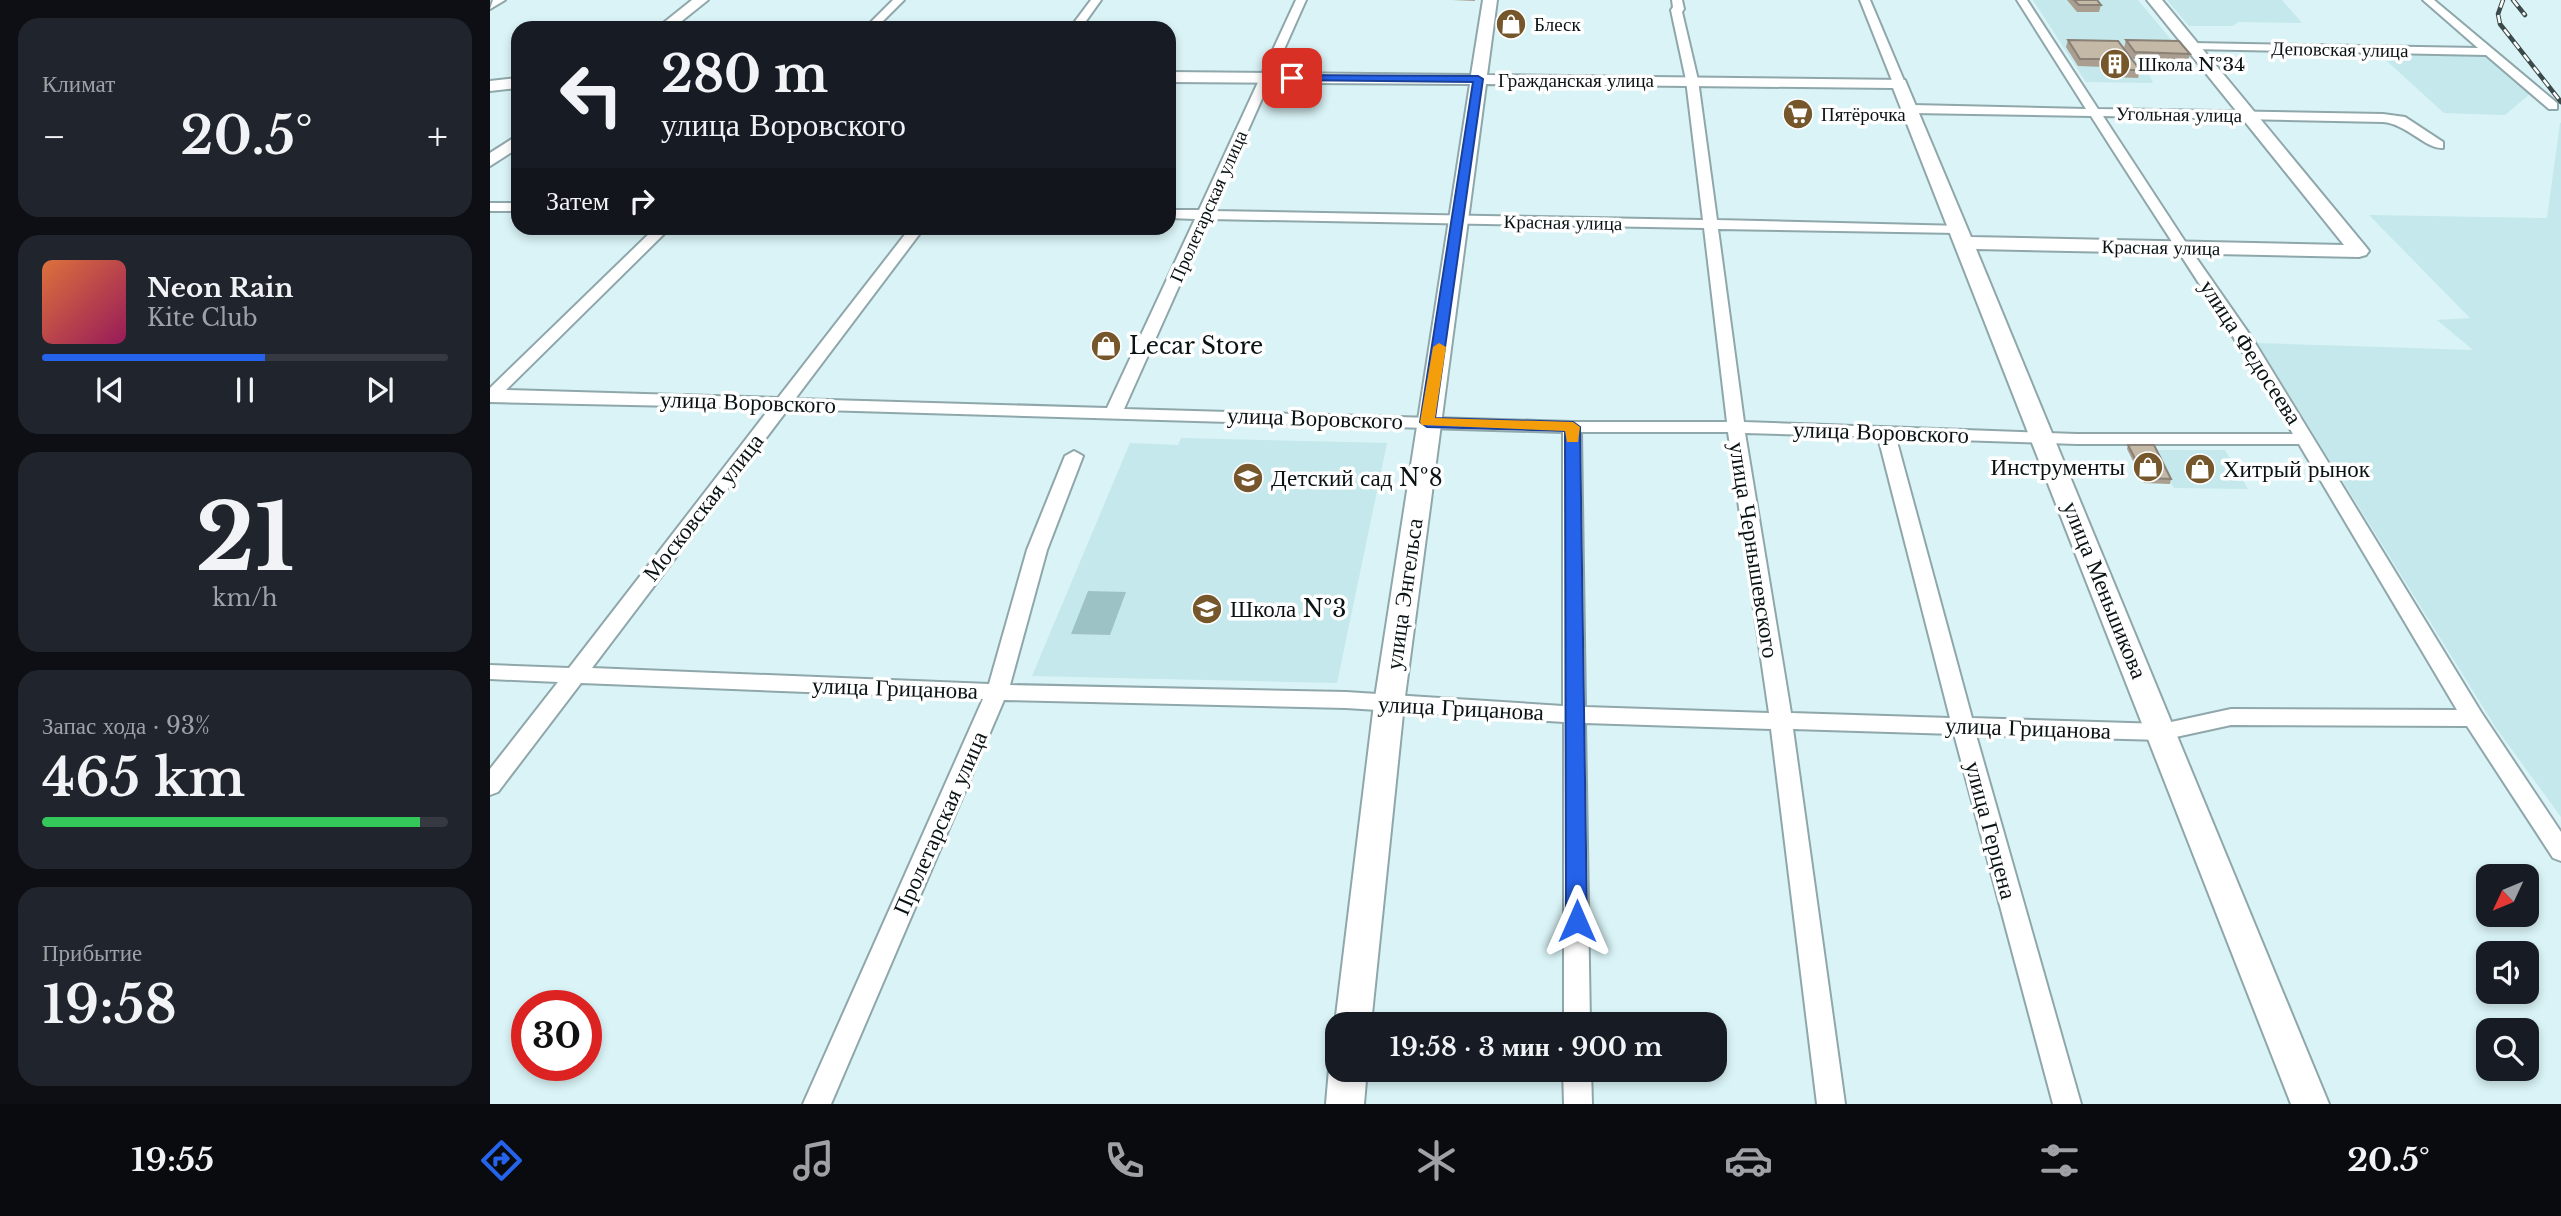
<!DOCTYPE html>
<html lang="ru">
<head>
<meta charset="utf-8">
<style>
  body { margin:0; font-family:"Libre Baskerville",serif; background:#20242c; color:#f1f3f6; height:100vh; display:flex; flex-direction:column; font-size:26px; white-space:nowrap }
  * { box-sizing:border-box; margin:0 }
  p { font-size:23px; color:#9ea1a6 }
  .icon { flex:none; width:38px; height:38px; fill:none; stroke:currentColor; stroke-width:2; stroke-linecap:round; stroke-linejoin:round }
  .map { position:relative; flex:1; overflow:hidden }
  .details { display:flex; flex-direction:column; gap:18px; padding:18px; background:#0d0f14; width:490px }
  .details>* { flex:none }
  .guide { position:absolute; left:21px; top:21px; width:665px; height:214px; border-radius:21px; box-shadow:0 4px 10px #0003; background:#171b24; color:#f1f3f6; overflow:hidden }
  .needle { width:46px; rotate:226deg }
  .buttons { position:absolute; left:1986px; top:864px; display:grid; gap:14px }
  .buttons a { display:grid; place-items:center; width:63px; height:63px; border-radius:14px; background:#171b24; box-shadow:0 4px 10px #0003; font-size:35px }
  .speed { position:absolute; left:21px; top:990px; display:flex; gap:14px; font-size:35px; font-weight:700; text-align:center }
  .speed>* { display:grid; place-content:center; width:91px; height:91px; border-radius:50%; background:#171b24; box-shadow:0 4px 10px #0003; line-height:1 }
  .speed .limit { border:10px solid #d22; background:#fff; color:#111 }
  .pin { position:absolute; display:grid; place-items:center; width:60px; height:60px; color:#fff; margin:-30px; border-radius:14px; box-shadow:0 4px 10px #0006 }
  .me { position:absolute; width:77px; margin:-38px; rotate:0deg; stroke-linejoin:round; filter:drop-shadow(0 0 5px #0008) }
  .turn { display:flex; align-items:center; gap:24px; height:147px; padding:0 35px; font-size:32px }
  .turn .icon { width:91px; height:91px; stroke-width:2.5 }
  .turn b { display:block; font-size:49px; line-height:60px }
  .then { display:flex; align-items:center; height:66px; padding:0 35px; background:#0003; gap:14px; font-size:26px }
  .big { font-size:52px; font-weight:600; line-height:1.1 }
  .details .tile { flex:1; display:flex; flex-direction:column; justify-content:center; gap:10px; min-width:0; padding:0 24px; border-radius:21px; background:#20242c }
  .details .dial { align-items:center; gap:0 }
  .dial b { font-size:91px; line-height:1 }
  .song { display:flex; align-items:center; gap:21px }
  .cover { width:84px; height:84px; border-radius:10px; background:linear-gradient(135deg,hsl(20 70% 55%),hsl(330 70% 35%)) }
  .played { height:7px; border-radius:4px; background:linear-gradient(90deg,#2563eb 55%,#363941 55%) }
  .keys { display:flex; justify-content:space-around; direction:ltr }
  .heat { display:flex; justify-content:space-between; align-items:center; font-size:38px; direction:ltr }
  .charge { height:10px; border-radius:5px; background:linear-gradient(90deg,#34c759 93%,#363941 0) }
  .trip { position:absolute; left:835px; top:1012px; width:402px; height:70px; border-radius:21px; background:#171b24; box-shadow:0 4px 10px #0003; font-weight:600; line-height:70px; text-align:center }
  .tabs { display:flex; height:112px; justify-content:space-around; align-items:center; background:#090b0e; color:#9ea1a6 }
  .tabs .icon { width:49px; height:49px }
  .tabs .active { color:#2563eb }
  .tabs b { font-size:32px; color:#f1f3f6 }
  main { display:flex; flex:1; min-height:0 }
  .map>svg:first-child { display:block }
  .built { fill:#c4e8ec }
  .green { fill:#9dc2c6 }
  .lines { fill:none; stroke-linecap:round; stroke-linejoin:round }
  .street-casing { stroke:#8fa7aa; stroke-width:4 }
  .secondary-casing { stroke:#8fa7aa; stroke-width:4 }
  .street { fill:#fff; fill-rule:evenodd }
  .secondary { fill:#fff; fill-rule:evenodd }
  .rail-casing { stroke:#3c494a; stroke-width:4.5 }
  .rail { stroke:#fff; stroke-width:2.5; stroke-dasharray:8; stroke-linecap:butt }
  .wall { fill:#a99e90 }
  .building { fill:#c4b8a7; stroke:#898175; stroke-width:2 }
  .route { fill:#2563eb; stroke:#184099; stroke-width:2 }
  .slow { fill:#f59e0b }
  .labels { text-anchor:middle; stroke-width:7; stroke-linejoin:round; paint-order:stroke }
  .far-poi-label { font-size:19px; fill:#0a1314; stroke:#fff; text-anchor:start }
  .far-street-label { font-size:19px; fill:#0a1314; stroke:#fff }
  .poi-label { font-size:23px; fill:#0a1314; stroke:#fff; text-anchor:start }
  .street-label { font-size:23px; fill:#0a1314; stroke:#fff }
</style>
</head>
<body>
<main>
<section class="details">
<div class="tile"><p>Климат</p>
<div class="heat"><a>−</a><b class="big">20.5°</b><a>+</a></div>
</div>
<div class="tile">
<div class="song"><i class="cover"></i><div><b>Neon Rain</b><p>Kite Club</p></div></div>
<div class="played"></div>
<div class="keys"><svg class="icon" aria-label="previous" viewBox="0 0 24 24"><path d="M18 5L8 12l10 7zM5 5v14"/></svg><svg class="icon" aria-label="pause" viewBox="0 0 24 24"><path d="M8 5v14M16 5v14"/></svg><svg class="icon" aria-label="next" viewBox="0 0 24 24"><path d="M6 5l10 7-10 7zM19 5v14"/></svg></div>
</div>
<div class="tile dial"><b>21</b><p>km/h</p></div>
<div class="tile"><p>Запас хода · 93%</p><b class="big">465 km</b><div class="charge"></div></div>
<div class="tile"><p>Прибытие</p><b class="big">19:58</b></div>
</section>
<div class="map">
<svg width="2071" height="1104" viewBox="0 0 2071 1104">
  <rect width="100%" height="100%" fill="#d9f3f6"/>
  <g class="built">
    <polygon points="1543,0 1648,0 1703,66 1656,66 1663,83 1596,82"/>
    <polygon points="1677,0 1792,0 1812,23 1748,22 1743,26 1699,26"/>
    <polygon points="1886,51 1992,54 2040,94 2015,115 1954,113"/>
    <polygon points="2070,123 2071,123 2071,817 2006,728 1767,343 1983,350 1947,320 1980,318 1879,215 2057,218"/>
    <polygon points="691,438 897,443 847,683 542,676 640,443 688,445"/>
    <polygon points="1663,450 1735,450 1758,489 1684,488"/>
  </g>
  <polygon class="green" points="598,591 636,592 620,635 581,634"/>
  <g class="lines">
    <g class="street-casing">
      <g id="street">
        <polygon points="3,0 15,0 0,9"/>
        <polygon points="403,0 414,0 386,28 375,28"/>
        <polygon points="601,0 611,0 591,28 580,28"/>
        <path d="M806,0H816L722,211L1213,220L1196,80L1181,10L1183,7L1182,0H1192L1194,9L1192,12L1208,80L1227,220L1473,226L1475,229L1468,233L1228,229L1254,422L1587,434H1803C1739,326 1668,222 1601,116L1422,113L1416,109L1422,105L1596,109L1527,0H1537L1608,109L1893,114L1915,117L1953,142V148C1937,150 1917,124 1893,122L1613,116L1698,246L1762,338L1991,712L2071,832V861L2063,858L1977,726L1741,725L1672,740L1486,735L1591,1104H1563L1464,734L1303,729L1355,1104H1327L1281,729L1095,723L1100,1024H1074V722L856,708L514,700L341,1104H313L493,699L91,683L8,792L0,795V769L68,682L0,679V665L79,668L280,408L0,402V388L165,228H180L16,390L288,398L420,228H434L305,399L617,408L705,219L679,218V210H709ZM719,219L1214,228L1237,422H1082L634,409ZM298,409L1073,432V706L856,692L520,685L557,550L593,456L584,451L575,456L537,550L499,684L102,668ZM1091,432H1238L1279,713L1095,707ZM1255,433L1388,437L1460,718L1301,713ZM1406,438L1587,444H1809L1967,710L1741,709L1672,724L1482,718Z"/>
        <polygon points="1370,0 1380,0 1415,83 1413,86 1403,83"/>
        <polygon points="1933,0 1944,0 2067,103 2067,109 2059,109 1996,55 1702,49 1696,46 1702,43 1988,48"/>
        <rect x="0" y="203" width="28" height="8"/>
        <polygon points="1073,1069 1101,1069 1102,1104 1074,1104"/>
      </g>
    </g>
    <g class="secondary-casing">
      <g id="secondary">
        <polygon points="202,0 218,0 183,28 167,28"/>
        <polygon points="993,0 1007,0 997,75 1415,80 1481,237 1854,245 1657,0 1672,0 1876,247 1879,251 1876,255 1869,257 1486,249 1839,1104 1801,1104 1403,88 996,84 914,704 881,1024 847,1024 847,1029 845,1024 884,704 980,84 679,82 679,72 981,75"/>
        <polygon points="28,78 28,88 0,91 0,81"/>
        <polygon points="28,135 28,148 0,166 0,153"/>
        <polygon points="847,1056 847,1069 877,1069 874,1104 836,1104 839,1069"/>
      </g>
    </g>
    <use href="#street" class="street"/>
    <use href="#secondary" class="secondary"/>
    <g class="rail-casing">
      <g id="rail">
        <polyline points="2013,0 2008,14 2010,24 2071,102"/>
        <polyline points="2023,0 2035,15"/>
      </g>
    </g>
    <use href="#rail" class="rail"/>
  </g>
  <g class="wall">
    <polygon points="962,0 985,0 985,1"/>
    <polygon points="1577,0 1608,0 1611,5 1609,12 1587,12"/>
    <polygon points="1578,40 1650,70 1648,78 1622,77 1615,67 1588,66 1576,47"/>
    <polygon points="1636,40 1700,54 1698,62 1643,59 1634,48"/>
    <polygon points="1638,445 1681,479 1680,484 1654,483 1637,449"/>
  </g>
  <g class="building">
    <polygon points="1584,0 1607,0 1611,5 1589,5"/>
    <polygon points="1578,40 1628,41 1650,70 1624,70 1617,59 1590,59"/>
    <polygon points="1636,40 1689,41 1700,54 1645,52"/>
    <polygon points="1638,445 1664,445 1681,479 1655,478"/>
  </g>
  <polygon class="route" points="802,75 988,76 993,79 945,418 1083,422 1090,427 1097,921 1094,927 1087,929 1079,927 1076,921 1075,431 937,427 930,422 983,82 799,80 797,78"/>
  <polygon class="slow" points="949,343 956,347 945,418 1083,422 1090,427 1088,442 1077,442 1075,431 932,425 930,422 943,347"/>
  <defs>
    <g id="shop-disc" transform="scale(1.575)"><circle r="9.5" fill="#75572b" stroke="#fff"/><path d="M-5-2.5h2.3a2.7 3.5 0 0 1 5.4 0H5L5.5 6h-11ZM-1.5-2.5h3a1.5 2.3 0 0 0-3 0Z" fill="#fff"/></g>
    <g id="building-disc" transform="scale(1.575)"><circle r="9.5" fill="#75572b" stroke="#fff"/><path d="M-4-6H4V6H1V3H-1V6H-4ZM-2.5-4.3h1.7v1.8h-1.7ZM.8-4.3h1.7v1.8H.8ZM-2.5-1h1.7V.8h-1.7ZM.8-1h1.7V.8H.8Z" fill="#fff"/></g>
    <g id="supermarket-disc" transform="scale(1.575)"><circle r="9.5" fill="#75572b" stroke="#fff"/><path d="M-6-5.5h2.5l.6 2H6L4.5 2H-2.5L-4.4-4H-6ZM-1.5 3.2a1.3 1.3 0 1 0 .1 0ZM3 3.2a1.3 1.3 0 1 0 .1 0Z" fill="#fff"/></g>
    <g id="school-disc" transform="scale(1.575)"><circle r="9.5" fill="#75572b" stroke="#fff"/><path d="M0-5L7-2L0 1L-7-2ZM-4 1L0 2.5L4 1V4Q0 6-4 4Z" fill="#fff"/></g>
  </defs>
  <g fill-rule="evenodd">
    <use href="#shop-disc" x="1021" y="24"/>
    <use href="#building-disc" x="1625" y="64"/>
    <use href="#supermarket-disc" x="1308" y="114"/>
    <use href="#shop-disc" x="616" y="346"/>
    <use href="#shop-disc" x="1658" y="467"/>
    <use href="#shop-disc" x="1710" y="469"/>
    <use href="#school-disc" x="758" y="478"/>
    <use href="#school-disc" x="717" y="609"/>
  </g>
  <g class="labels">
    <g class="far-poi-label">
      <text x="1044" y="31">Блеск</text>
      <text x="1648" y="71">Школа №34</text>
      <text x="1331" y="121">Пятёрочка</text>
    </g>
    <g class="far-street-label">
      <text transform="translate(1850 49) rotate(1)" y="7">Деповская улица</text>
      <text x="1086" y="87">Гражданская улица</text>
      <text transform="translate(1689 114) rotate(1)" y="7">Угольная улица</text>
      <text transform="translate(718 206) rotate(-66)" y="7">Пролетарская улица</text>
      <text transform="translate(1073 222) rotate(1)" y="7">Красная улица</text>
      <text transform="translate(1671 247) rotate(1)" y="7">Красная улица</text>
    </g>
    <g class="poi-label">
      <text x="639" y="354">Lecar Store</text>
      <text x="1635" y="475" text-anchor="end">Инструменты</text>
      <text x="1733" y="477">Хитрый рынок</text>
      <text x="781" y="486">Детский сад №8</text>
      <text x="740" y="617">Школа №3</text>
    </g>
    <g class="street-label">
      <text transform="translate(1761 352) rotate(57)" y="8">улица Федосеева</text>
      <text transform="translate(258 402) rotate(2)" y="8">улица Воровского</text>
      <text transform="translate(825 418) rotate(2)" y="8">улица Воровского</text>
      <text transform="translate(1391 432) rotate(2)" y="8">улица Воровского</text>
      <text transform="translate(213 507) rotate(-52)" y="8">Московская улица</text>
      <text transform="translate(1264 550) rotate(81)" y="8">улица Чернышевского</text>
      <text transform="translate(1615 590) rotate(68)" y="8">улица Меньшикова</text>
      <text transform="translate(914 594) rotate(-82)" y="8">улица Энгельса</text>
      <text transform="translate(405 688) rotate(2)" y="8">улица Грицанова</text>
      <text transform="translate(971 708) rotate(3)" y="8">улица Грицанова</text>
      <text transform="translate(1538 728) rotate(2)" y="8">улица Грицанова</text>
      <text transform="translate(450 823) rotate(-66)" y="8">Пролетарская улица</text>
      <text transform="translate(1501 830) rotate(75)" y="8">улица Герцена</text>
    </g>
  </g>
</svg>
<div class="buttons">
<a><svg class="needle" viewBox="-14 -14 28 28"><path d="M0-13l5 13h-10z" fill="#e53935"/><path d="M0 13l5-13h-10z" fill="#9ea1a6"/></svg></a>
<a><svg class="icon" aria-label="sound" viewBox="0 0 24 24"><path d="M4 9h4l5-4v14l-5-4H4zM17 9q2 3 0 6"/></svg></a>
<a><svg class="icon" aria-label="search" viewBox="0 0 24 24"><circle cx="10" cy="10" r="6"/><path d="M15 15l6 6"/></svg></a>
</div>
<div class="speed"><div class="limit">30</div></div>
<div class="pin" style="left:802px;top:78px;background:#d93025"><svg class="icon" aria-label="arrive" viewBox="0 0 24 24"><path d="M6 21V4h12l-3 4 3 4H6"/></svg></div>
<svg class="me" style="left:1087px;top:921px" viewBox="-20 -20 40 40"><path d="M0-17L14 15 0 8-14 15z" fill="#2563eb" stroke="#fff" stroke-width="4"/></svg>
<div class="trip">19:58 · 3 мин · 900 m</div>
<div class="guide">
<div class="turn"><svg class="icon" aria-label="left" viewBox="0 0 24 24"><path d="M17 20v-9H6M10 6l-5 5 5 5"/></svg><div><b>280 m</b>улица Воровского</div></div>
<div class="then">Затем<svg class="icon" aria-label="right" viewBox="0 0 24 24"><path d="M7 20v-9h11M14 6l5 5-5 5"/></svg></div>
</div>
</div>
</main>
<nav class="tabs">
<b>19:55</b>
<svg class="icon active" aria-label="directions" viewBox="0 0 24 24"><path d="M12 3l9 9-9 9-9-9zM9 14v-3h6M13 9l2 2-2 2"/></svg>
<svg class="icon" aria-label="music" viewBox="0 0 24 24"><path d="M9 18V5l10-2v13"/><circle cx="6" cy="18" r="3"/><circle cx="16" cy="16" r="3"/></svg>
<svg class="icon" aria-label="phone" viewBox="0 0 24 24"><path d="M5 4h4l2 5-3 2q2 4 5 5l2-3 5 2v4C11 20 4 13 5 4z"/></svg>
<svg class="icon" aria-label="climate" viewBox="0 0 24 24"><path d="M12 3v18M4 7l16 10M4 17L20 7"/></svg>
<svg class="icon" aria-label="car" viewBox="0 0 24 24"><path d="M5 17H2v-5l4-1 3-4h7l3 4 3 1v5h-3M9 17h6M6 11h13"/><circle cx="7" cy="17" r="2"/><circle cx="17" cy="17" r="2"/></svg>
<svg class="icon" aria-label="filters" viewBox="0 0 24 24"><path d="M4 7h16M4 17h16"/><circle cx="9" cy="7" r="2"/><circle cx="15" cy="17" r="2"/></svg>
<b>20.5°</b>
</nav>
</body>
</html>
